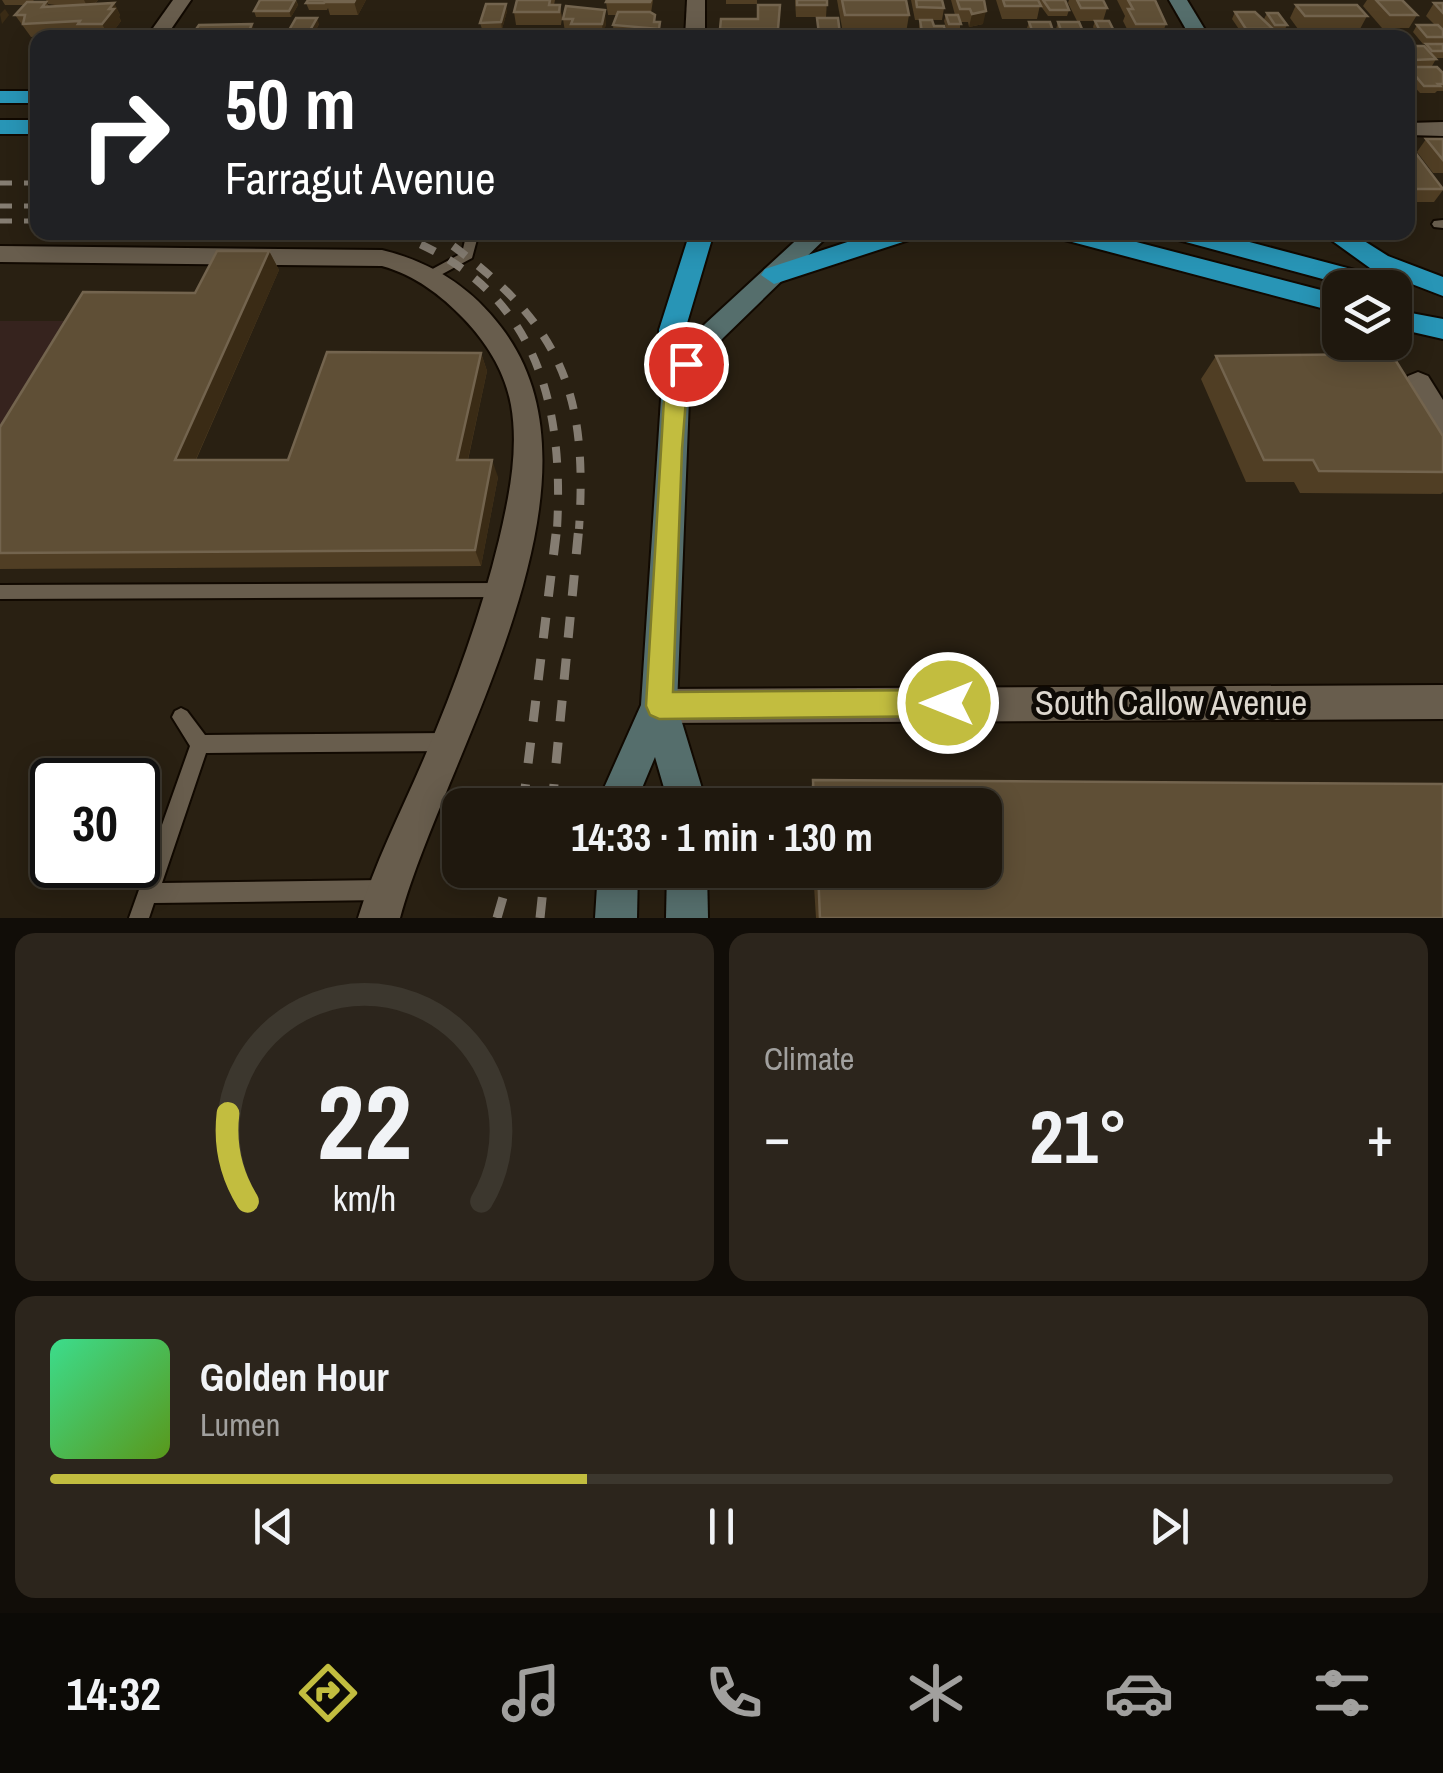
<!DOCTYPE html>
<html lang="en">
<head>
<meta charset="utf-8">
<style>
  body { margin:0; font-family:"Archivo Narrow",sans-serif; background:#2c251c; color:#f1f3f6; height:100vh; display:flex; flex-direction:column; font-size:38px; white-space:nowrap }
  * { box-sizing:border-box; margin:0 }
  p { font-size:32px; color:#a1a09e }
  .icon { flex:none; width:55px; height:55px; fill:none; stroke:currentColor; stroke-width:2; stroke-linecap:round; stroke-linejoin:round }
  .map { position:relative; height:918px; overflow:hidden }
  .details { display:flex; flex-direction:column; gap:15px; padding:15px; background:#110d08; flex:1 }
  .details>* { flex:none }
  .top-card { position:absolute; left:30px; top:30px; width:1385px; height:210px; border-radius:20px; box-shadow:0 5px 25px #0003,0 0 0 2px #3c372e; background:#202124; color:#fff; overflow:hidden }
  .controls { position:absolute; left:1322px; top:270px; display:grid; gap:20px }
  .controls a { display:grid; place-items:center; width:90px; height:90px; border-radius:20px; background:#1f180e; box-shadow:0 5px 25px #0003,0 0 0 2px #3c372e; font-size:50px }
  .speed { position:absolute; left:30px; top:758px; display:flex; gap:20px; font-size:50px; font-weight:700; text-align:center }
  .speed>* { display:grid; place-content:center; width:130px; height:130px; border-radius:50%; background:#1f180e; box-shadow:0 5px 25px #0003,0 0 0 2px #3c372e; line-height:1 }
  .speed .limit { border:5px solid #111; border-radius:15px; background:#fff; color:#111 }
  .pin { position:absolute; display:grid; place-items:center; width:85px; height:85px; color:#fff; margin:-42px; border:5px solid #fff; border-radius:50%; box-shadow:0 2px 10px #0007 }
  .me { position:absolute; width:110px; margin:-55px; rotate:270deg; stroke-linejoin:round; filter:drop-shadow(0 0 8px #0008) }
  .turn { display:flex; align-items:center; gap:35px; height:210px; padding:0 30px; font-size:45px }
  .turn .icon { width:130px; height:130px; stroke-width:2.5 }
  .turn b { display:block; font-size:70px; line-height:85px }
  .big { font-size:75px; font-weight:700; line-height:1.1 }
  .details .widget { flex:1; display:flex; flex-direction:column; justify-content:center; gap:15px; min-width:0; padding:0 35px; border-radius:20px; background:#2c251c }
  .details .dial { align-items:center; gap:0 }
  .dial svg { height:260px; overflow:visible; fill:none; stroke:#3c372e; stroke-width:7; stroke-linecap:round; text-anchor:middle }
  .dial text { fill:#f1f3f6; stroke:none }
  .song { display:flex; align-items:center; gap:30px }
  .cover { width:120px; height:120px; border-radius:15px; background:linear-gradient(135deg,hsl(150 70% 55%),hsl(90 70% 35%)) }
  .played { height:10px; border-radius:5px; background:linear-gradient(90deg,#c2bd3f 40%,#3c372e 40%) }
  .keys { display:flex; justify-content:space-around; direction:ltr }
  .heat { display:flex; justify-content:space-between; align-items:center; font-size:55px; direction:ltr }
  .details .tiles { flex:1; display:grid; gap:15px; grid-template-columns:1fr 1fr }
  .widget:last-child { grid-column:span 2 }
  .trip { position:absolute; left:442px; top:788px; width:560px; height:100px; border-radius:20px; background:#1f180e; box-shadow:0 5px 25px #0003,0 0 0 2px #3c372e; font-weight:700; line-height:100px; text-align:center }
  .tab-bar { display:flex; height:160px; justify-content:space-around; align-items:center; background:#0c0a06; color:#a1a09e }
  .tab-bar .icon { width:70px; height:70px }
  .tab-bar .selected { color:#c2bd3f }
  .tab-bar b { font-size:45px; color:#f1f3f6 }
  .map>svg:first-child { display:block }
  .industrial { fill:#36231e }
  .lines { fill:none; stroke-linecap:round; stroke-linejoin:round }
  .lane-casing { stroke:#110901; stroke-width:4 }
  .street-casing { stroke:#110901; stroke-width:4 }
  .secondary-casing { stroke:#110901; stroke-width:4 }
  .highway-casing { stroke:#110901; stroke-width:4 }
  .lane { fill:#685d4d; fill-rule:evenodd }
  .street { fill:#685d4d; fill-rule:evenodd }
  .secondary { fill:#556e6c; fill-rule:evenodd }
  .highway { fill:#2895b6; fill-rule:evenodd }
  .rail-far2 { stroke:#857d72; stroke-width:5; stroke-dasharray:12 12; stroke-linecap:butt }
  .rail-far1 { stroke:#857d72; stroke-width:8; stroke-dasharray:16 16; stroke-linecap:butt }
  .rail { stroke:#857d72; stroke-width:9; stroke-dasharray:21 21; stroke-linecap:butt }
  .wall { fill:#503e24 }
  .shaded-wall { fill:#3a2b15 }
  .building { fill:#5f4f36; stroke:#73644e; stroke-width:2.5 }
  .route { fill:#c2bd3f; stroke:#7e7b29; stroke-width:2.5 }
  .labels { text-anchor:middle; stroke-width:10; stroke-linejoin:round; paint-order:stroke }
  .near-street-label { font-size:35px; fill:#ddd7ce; stroke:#0e0a05 }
</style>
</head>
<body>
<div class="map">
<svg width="1443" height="918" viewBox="0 0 1443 918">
  <rect width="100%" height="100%" fill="#292012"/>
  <polygon class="industrial" points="0,321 91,321 0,464"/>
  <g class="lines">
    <g class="lane-casing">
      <g id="lane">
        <polygon points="1443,220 1443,228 1434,227 1432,224 1434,221"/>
        <polygon points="467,232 479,232 472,258 435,278 427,278 427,272 462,253"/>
        <polygon points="503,583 509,585 511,590 509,595 503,597 0,599 0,585"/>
        <polygon points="181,708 187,711 205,735 450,733 457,736 459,742 457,748 450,751 206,753 162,883 384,880 391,883 394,890 391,897 384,900 154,903 149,918 129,918 190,746 172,717 175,711"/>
      </g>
    </g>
    <g class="street-casing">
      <g id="street">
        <polygon points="173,0 191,0 165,38 146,38"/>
        <polygon points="687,0 705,0 705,38 685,38"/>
        <polygon points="1443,122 1443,136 1408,135 1408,123"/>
        <path d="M0,246L382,250C431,262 470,286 501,327C622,483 444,757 400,918H358C375,862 402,810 425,756C455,686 481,614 499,540C509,497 519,450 511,405C505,372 487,343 464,319C441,295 415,275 382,266L0,262Z"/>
        <polygon points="1418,372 1428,376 1443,400 1443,435 1433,432 1404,383 1408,376"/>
        <polygon points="1443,685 1443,719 659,723 646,718 641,706 646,694 659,689"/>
      </g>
    </g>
    <g class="secondary-casing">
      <g id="secondary">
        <polygon points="1169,0 1187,0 1210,38 1191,38"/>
        <polygon points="805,232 832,232 723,338 699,368 689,399 677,706 707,805 669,805 655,757 642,788 641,805 603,805 604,788 641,705 661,399 676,357 705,324"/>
        <polygon points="598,870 638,870 637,918 595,918"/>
        <polygon points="667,870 707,870 708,918 666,918"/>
      </g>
    </g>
    <g class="highway-casing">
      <g id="highway">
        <rect x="0" y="91" width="38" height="12"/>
        <rect x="0" y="120" width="38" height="14"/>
        <polygon points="690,232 714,232 685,330 689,399 685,407 675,410 665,407 661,399 659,330"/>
        <polygon points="878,232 918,232 915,238 774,284 761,275 765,269"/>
        <polygon points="1054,232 1098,232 1340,295 1340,313 1057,238"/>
        <polygon points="1168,232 1212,232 1400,282 1404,288 1395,296 1395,288 1356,288 1171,238"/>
        <polygon points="1320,232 1350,232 1388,256 1443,277 1443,296 1370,268"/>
        <polygon points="1395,310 1443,319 1443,339 1395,328"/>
      </g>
    </g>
    <use href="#lane" class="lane"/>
    <use href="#street" class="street"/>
    <use href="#secondary" class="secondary"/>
    <use href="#highway" class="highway"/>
    <g class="rail-far2">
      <polyline points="0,183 38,183"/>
      <polyline points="0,206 38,206"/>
      <polyline points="0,221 38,221"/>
    </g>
    <g class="rail-far1">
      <path d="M391,232C530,282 565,392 557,529"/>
      <path d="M453,246C562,327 588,394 579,529"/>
    </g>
    <g class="rail">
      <polyline points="523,805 557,526"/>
      <polyline points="552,805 579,526"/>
      <polyline points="497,918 511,870"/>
      <polyline points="540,918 545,870"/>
    </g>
  </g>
  <g class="wall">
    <polygon points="2,0 34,0 32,2 46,2 49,6 62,6 48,4 46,0 98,0 95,4 114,3 120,15 119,17 121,21 109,37 85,37 83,34 31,37 15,15 25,5 5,5"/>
    <polygon points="260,0 296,0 298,5 291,17 256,17 254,11"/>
    <polygon points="308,0 366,0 358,15 330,15 328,8 327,10 309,10 306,3"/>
    <polygon points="517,0 555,0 554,5 560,5 562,18 561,25 516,25 514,12"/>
    <polygon points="653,0 651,13 655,22 660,22 660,38 614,38 613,25 617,15 608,15 606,2"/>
    <rect x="726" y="0" width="31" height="4"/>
    <polygon points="795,0 827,0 826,17 796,17"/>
    <polygon points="837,0 906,0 909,15 906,33 843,33"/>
    <polygon points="911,0 942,0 944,8 942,20 932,20 934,26 947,38 920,38 919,27 920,20 925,20 915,20"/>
    <polygon points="951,0 984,0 983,24 969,27 968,22 960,22 960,31 947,31 944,21 946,15 955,15"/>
    <polygon points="996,0 1065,0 1069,10 1067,16 1048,16 1040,5 1037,19 1002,19"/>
    <polygon points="1069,0 1103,0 1107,8 1103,21 1114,31 1112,38 1098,37 1093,27 1095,21 1077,21 1068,3"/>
    <polygon points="1117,0 1155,0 1166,24 1161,37 1131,37 1123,21 1125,16"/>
    <polygon points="1367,0 1402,0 1417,15 1409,28 1382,28 1363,6"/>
    <polygon points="1434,3 1443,3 1443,58 1435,58 1436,59 1432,66 1410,66 1408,63 1408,46 1425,46 1426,44 1423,44 1413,32 1417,25 1435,25 1426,16"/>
    <polygon points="780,5 777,38 720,38 721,19 758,19"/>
    <polygon points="1296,5 1367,16 1360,29 1298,29 1290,18"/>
    <polygon points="507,11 502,29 482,29 480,23"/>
    <polygon points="1235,12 1264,19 1267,13 1287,25 1284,31 1272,31 1270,36 1243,35 1232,19"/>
    <polygon points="817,18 840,34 839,38 818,38"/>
    <polygon points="563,19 606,23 603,37 573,36 572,32 565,32"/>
    <polygon points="1029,22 1054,34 1053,38 1030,38 1027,28"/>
    <polygon points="1058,22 1085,36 1085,38 1059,38 1056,29"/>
    <polygon points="319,24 312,38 290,38 288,32"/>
    <polygon points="1408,67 1443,73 1443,91 1437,91 1435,93 1420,93 1411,83 1408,88"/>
    <polygon points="1426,139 1443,139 1443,173 1433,173 1417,152"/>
    <polygon points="1408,143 1443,190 1434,202 1408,202"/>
    <polygon points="269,251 279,270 196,460 288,460 481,353 487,371 468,460 498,477 481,566 0,569 0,427 195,293"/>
    <polygon points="1216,356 1443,436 1443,492 1441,494 1300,493 1294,482 1246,482 1201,379"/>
    <polygon points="813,780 1443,784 1443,918 816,918 813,870 985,870 985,805 810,805 809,795"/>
  </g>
  <g class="shaded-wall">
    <polygon points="84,0 98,0 89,10"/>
    <polygon points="295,0 298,5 291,17 289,11"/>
    <polygon points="355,0 366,0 358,15 354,2"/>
    <polygon points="114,3 120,15 119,17 121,21 109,37 102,24"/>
    <polygon points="506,4 507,11 502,29 501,22"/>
    <polygon points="5,9 9,15 2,24 0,14"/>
    <polygon points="605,10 606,23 603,37 602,24"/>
    <polygon points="986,11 983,24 969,27 972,14"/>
    <polygon points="317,18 319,24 311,38 309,32"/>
    <polygon points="252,24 257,37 246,38"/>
    <polygon points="269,251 279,270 188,477 175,460"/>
    <polygon points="481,353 487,371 464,477 457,460"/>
    <polygon points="492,460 498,477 481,566 475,550"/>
  </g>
  <g class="building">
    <polygon points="260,0 295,0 289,11 254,11"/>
    <polygon points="308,0 326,0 324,3 306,3"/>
    <polygon points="327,0 355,0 354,2 326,2"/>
    <polygon points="517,0 550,0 549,5 560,5 559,12 514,12"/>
    <polygon points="607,0 651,0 650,2 606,2"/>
    <rect x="797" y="0" width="30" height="5"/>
    <polygon points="842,0 906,0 909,15 845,15"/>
    <polygon points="916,0 942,0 944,8 917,7"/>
    <polygon points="957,0 984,0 986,11 972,14 970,9 960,9"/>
    <polygon points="1003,0 1038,0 1041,6 1005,6"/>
    <polygon points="1043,0 1065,0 1069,10 1050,10"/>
    <polygon points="1077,0 1103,0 1107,8 1081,8"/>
    <polygon points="1128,0 1155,0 1166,24 1136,24 1128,9 1133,9"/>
    <polygon points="1376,0 1402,0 1417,15 1390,15"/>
    <polygon points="27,2 46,2 42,7 114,3 109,9 114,9 102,24 78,24 80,21 23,24 25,15 15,15"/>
    <polygon points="1434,3 1443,3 1443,13"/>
    <polygon points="486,4 506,4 501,22 480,23"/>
    <polygon points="758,5 780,5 778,29 720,29 721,19 758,19"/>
    <polygon points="1296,5 1357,5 1367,16 1305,16"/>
    <polygon points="566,6 605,10 602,24 571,24 573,19 563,19"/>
    <polygon points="618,12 650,12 655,15 654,22 660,22 659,29 613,25"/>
    <polygon points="1235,12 1255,12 1273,29 1246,29"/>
    <polygon points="1267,13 1278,13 1287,25 1275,25"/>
    <polygon points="946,15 958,15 961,24 949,24"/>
    <polygon points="296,18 317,18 309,32 288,32"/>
    <polygon points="817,18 838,18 840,34 819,34"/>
    <polygon points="920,20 932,20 934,26 944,26 947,38 923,38"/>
    <polygon points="1095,21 1109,21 1114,31 1100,31"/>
    <polygon points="1029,22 1050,22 1054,34 1033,33"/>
    <polygon points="1058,22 1079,22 1085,36 1063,36"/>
    <polygon points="252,24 246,38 190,38 199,25"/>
    <polygon points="1417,25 1438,25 1443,30 1443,37 1427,37"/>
    <polygon points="1426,44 1443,44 1443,51 1432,51"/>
    <polygon points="1408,46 1424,46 1436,59 1414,60 1408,51"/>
    <polygon points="1408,67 1437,67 1443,73 1443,84 1438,84 1440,86 1424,86"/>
    <polygon points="1426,139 1443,139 1443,160"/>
    <polygon points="1408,143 1443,189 1408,189"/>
    <polygon points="217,251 269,251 175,460 288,460 327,352 481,353 457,460 492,460 475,550 0,553 0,427 83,292 195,293"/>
    <polygon points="1383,354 1396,361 1443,436 1443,472 1319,471 1313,460 1264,460 1216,356"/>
    <polygon points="813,780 1443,784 1443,918 820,918 818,870 985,870 985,805 814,805"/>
  </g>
  <polygon class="route" points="686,356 696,364 686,399 682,449 673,692 948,690 958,694 962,703 958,713 948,716 659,719 650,715 646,706 664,399 675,364"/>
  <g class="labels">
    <g class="near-street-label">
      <text x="1171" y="715">South Callow Avenue</text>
    </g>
  </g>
</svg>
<div class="controls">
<a><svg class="icon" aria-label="layers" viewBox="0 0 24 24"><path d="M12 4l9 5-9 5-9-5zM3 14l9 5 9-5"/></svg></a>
</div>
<div class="speed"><div class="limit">30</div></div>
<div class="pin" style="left:686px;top:364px;background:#d93025"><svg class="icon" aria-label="arrive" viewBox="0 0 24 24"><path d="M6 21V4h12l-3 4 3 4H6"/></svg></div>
<svg class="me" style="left:948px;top:703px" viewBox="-20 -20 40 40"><circle r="17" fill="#c2bd3f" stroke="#fff" stroke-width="3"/><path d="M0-11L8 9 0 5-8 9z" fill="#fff"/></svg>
<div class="trip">14:33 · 1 min · 130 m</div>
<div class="top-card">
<div class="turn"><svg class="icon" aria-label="right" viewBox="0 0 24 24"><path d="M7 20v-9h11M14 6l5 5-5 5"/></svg><div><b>50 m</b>Farragut Avenue</div></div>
</div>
</div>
<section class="details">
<div class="tiles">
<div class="widget dial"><svg viewBox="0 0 100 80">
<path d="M14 69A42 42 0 1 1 86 69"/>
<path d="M14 69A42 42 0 0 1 8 42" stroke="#c2bd3f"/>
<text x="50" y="56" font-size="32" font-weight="700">22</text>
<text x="50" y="72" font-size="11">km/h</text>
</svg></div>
<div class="widget"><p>Climate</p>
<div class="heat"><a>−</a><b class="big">21°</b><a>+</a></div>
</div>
<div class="widget">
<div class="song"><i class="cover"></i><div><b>Golden Hour</b><p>Lumen</p></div></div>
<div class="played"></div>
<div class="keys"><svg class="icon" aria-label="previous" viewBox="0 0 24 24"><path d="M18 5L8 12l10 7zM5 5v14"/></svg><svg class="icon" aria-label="pause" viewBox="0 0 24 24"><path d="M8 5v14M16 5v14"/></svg><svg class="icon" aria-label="next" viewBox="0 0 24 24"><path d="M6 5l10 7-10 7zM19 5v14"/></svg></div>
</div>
</div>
</section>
<nav class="tab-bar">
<b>14:32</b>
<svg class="icon selected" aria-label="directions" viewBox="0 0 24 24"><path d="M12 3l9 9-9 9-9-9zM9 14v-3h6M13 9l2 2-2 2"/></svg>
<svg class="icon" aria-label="music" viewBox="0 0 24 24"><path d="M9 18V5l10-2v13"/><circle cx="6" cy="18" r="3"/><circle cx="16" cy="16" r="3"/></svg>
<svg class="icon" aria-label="phone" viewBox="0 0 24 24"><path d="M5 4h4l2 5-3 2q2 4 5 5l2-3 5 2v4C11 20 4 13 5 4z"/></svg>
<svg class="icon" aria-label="climate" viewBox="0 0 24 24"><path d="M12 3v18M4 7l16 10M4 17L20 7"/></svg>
<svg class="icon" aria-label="car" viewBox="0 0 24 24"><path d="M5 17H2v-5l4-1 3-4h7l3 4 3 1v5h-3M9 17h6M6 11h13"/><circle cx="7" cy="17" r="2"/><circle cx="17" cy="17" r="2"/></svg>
<svg class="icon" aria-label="filters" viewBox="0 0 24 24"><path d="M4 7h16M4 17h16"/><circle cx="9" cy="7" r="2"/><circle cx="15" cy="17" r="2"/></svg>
</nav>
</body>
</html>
